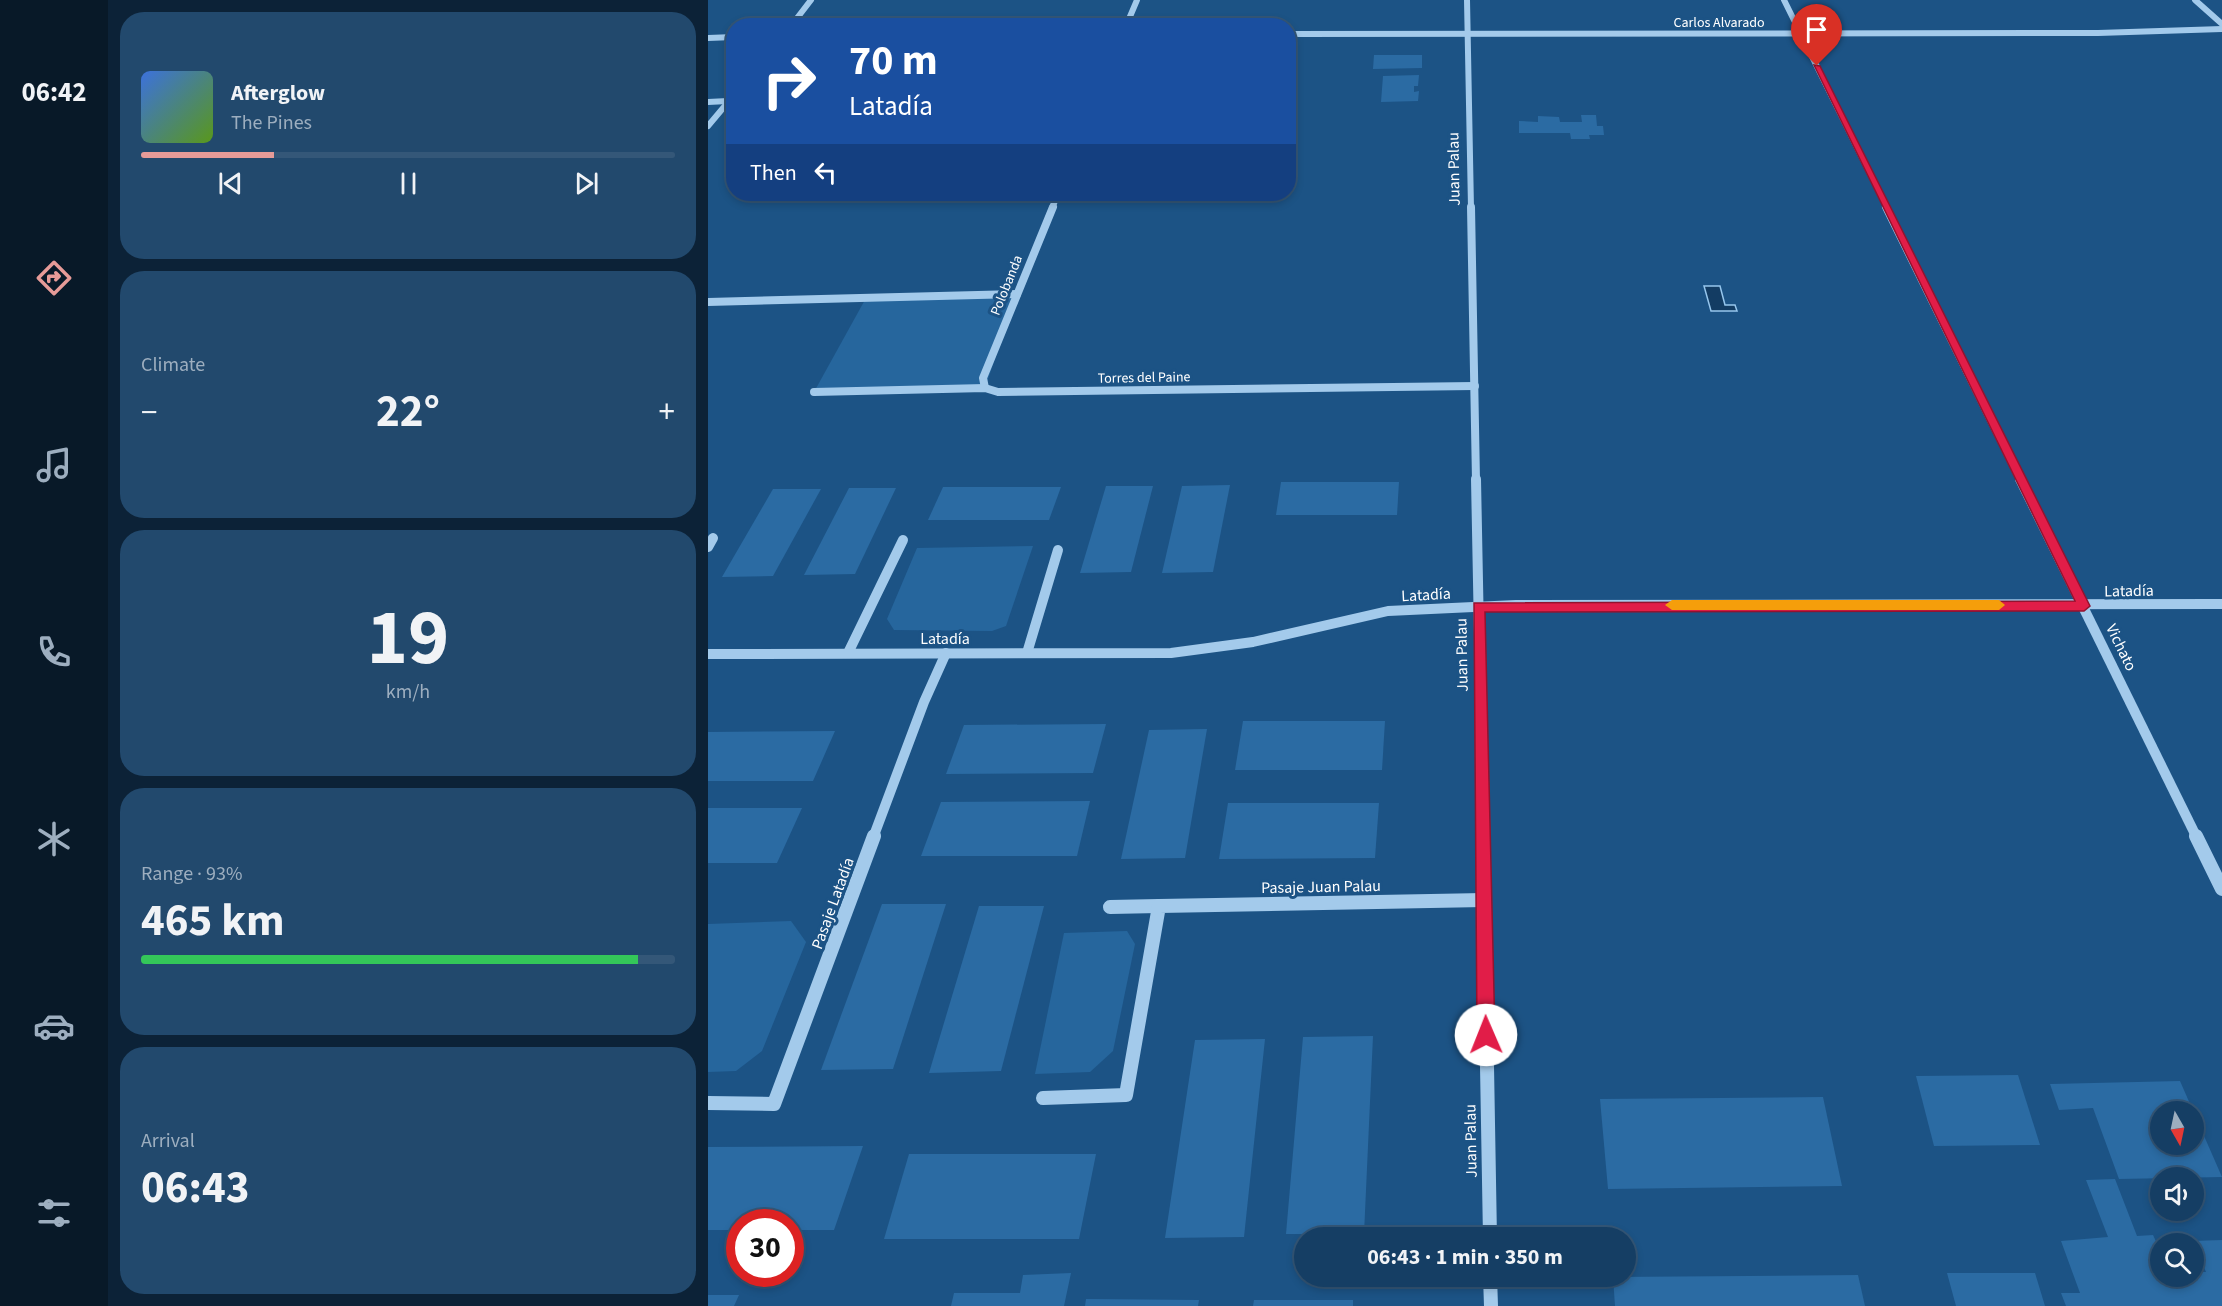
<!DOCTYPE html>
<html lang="en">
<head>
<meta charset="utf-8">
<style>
  body { margin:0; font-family:"Source Sans 3",sans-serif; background:#22496d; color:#f1f3f6; height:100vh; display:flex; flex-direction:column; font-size:22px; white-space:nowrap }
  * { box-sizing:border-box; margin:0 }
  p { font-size:20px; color:#9daebf }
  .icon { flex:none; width:33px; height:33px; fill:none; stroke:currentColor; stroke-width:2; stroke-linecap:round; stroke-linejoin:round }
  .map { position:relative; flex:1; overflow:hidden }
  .side { display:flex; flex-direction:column; gap:12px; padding:12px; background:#0c2237; width:600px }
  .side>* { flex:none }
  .hud { position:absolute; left:18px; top:18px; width:570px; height:183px; border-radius:24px; box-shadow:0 3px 9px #0003,0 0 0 2px #345778; background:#1a4fa0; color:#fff; overflow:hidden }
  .needle { width:39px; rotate:171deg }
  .controls { position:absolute; left:1442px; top:1101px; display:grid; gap:12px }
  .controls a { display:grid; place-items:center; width:54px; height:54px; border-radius:50%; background:#153e64; box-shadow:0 3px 9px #0003,0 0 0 2px #345778; font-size:30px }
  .speed { position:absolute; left:18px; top:1209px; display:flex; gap:12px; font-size:30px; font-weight:700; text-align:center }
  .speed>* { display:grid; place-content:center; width:78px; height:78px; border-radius:50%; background:#153e64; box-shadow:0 3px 9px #0003,0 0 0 2px #345778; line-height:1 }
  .speed .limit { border:9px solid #d22; background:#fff; color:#111 }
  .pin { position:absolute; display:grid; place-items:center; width:51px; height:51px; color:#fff; margin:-62px -26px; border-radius:50% 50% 50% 0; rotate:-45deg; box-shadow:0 0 6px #0007 }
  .pin .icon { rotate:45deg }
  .me { position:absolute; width:66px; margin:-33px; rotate:359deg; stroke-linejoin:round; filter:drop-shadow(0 0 4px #0008) }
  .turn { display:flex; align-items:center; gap:21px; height:126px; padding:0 24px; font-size:27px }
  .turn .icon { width:78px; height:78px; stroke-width:2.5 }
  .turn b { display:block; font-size:42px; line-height:51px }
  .then { display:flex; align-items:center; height:57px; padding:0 24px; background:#0003; gap:12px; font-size:22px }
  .big { font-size:45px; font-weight:700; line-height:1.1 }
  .side .card { flex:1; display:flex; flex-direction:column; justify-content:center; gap:9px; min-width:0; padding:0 21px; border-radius:24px; background:#22496d }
  .side .dial { align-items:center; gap:0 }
  .dial b { font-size:78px; line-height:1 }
  .song { display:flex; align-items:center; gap:18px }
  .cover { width:72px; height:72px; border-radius:9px; background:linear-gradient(135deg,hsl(220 70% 55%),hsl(90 70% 35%)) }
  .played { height:6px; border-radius:3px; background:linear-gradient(90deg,#e69b98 25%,#345778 25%) }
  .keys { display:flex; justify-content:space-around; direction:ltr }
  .heat { display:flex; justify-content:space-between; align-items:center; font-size:33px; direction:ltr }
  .charge { height:9px; border-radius:4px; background:linear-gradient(90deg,#34c759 93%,#345778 0) }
  .trip { position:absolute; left:586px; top:1227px; width:342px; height:60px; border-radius:30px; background:#153e64; box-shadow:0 3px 9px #0003,0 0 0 2px #345778; font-weight:700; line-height:60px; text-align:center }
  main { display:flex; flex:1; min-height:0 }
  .tabs { display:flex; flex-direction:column; width:108px; justify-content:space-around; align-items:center; background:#081928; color:#9daebf }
  .tabs .icon { width:42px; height:42px }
  .tabs .active { color:#e69b98 }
  .tabs b { font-size:27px; color:#f1f3f6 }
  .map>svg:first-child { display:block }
  .green { fill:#26669d }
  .water { fill:#133c63; stroke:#96c6ed; stroke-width:1.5 }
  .building { fill:#2b6ba3; fill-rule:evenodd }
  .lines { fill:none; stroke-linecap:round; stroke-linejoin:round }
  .minor-far3 { stroke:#a3caeb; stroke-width:6 }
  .minor-far2 { stroke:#a3caeb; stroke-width:8 }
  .minor-far1 { stroke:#a3caeb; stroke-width:10 }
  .minor { stroke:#a3caeb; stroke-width:14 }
  .route { fill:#e11d48; stroke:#92132f; stroke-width:1.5 }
  .slow { fill:#f59e0b }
  .labels { text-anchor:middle; stroke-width:6; stroke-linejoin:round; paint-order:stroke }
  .far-street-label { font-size:14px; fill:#fff; stroke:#1c5385 }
  .street-label { font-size:16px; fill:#fff; stroke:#1c5385 }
</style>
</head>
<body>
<main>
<nav class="tabs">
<b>06:42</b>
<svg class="icon active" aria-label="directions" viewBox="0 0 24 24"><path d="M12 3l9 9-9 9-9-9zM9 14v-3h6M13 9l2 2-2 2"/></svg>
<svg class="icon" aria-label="music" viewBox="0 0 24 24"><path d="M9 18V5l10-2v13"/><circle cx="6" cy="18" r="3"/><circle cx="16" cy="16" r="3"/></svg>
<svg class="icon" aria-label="phone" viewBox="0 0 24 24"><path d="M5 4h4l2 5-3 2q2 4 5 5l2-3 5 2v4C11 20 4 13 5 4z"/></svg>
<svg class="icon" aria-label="climate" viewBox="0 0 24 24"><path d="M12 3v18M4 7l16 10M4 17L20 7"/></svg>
<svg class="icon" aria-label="car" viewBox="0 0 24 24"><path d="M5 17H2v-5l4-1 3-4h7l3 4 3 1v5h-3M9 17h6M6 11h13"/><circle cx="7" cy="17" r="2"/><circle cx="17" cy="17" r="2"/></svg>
<svg class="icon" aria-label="filters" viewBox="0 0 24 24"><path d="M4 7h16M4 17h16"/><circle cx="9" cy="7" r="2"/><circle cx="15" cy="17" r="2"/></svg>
</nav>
<section class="side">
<div class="card">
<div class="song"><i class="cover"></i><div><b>Afterglow</b><p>The Pines</p></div></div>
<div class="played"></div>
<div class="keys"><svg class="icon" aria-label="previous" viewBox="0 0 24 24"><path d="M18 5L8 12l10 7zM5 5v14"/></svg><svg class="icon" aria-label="pause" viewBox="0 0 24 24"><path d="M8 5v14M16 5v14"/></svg><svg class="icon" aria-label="next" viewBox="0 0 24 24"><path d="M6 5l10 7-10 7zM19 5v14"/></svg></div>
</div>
<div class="card"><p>Climate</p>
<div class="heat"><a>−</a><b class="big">22°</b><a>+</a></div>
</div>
<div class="card dial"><b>19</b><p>km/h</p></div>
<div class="card"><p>Range · 93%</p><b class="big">465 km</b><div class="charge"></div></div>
<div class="card"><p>Arrival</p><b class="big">06:43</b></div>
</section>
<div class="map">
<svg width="1514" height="1306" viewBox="0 0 1514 1306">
  <rect width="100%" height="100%" fill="#1c5385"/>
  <g class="green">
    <polygon points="309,294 277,388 106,392 158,298"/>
    <polygon points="325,546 298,626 284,631 186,630 179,619 209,548"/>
    <polygon points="83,921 98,942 54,1051 28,1071 0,1072 0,924"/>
    <polygon points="419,931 427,944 405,1051 382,1072 327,1074 356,933"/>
  </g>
  <polygon class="water" points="996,286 1012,286 1017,305 1027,305 1029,311 1003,311"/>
  <g class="building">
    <polygon points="666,55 714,55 714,68 665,69"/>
    <polygon points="711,75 710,86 706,86 706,92 711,91 710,101 673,102 675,76"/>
    <polygon points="873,115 888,115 889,126 895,126 896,135 881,135 882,139 863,139 862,133 811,133 811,121 830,122 830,116 851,117 852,122 874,122"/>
    <polygon points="573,482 691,482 689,515 568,515"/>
    <polygon points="522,485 505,572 454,573 474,486"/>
    <polygon points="398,486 445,486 423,572 372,573"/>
    <polygon points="235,487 353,487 341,520 220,520"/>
    <polygon points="141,488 188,488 147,574 96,575"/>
    <polygon points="65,489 113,489 65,576 14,577"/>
    <polygon points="535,721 677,721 674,770 527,770"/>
    <polygon points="398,724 385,773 238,774 256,725"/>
    <polygon points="499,729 477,858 413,859 441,730"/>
    <polygon points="127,731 105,781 0,781 0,732"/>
    <polygon points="382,801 369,856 213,856 233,802"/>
    <polygon points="520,803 671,803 667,858 511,859"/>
    <polygon points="0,808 94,808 69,863 0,863"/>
    <polygon points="174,904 238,904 185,1069 113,1070"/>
    <polygon points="271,906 336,906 293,1071 221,1073"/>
    <polygon points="665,1036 656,1234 578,1234 595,1037"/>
    <polygon points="557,1039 536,1237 457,1238 487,1040"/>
    <polygon points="1310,1075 1332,1145 1226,1146 1208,1076"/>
    <path d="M1472,1081L1514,1177L1411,1179L1385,1108L1351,1110L1342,1084ZM1452,1112H1485V1144H1452Z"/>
    <polygon points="1115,1097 1134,1186 900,1189 892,1099"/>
    <polygon points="155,1146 126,1230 82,1230 82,1222 32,1222 32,1230 0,1230 0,1147"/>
    <polygon points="201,1154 388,1154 371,1239 176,1239"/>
    <polygon points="1407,1179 1429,1236 1445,1235 1452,1250 1452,1276 1485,1276 1485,1272 1498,1272 1485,1241 1514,1240 1514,1306 1358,1306 1353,1293 1372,1293 1353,1241 1400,1237 1378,1180"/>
    <polygon points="363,1273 356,1306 243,1306 246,1293 312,1293 315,1275"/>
    <polygon points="1239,1273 1327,1273 1337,1306 1248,1306"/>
    <polygon points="1150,1275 1157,1306 907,1306 905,1277"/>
    <polygon points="0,1295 31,1295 26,1306 0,1306"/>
    <polygon points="378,1299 491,1300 490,1306 377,1306"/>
    <polygon points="546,1300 645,1300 645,1306 545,1306"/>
  </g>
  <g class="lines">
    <g class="minor-far3">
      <polyline points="759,0 763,208"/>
      <polyline points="1076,0 1179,208"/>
      <polyline points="1487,0 1514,24"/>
      <polyline points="83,26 103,0"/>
      <polyline points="418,26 429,0"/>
      <polyline points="580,34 1390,33 1514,29"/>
      <polyline points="0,38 26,37"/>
      <polyline points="0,102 20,101"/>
      <polyline points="0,126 26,95"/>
      <polyline points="344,208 350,194"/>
    </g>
    <g class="minor-far2">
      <polyline points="763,207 768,481"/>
      <polyline points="1178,207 1313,481"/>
      <polyline points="0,302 309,294"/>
      <polyline points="277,388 275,378 345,207"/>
      <polyline points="106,392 277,388 290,392 767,386"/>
    </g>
    <g class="minor-far1">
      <polyline points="768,479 775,838"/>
      <polyline points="1312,479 1489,838"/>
      <polyline points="0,547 5,538"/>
      <polyline points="140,653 195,540"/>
      <polyline points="319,653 350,550"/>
      <polyline points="0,654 463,653 545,642 680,611 808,605 1514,604"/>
      <polyline points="165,838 216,702 238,653"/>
    </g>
    <g class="minor">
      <polyline points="775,836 782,1238"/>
      <polyline points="1488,836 1514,889"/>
      <polyline points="402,907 451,906"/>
      <polyline points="335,1098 418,1095 451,906 776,900"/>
      <polyline points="0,1103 66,1104 166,836"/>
      <polyline points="782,1276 783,1306"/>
    </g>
  </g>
  <polygon class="route" points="1106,65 1112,66 1382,606 1376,611 777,612 787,1035 784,1041 778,1044 772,1041 769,1035 766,603 1367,601"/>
  <polygon class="slow" points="964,600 1291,600 1297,605 1291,610 964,610 957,605"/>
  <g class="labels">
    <g class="far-street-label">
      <text x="1011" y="27">Carlos Alvarado</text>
      <text transform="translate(298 285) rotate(-68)" y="5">Polobanda</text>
      <text transform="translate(436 377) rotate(-1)" y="5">Torres del Paine</text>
    </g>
    <g class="street-label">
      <text transform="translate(745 169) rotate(-91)" y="6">Juan Palau</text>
      <text transform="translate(1421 590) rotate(-1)" y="6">Latadía</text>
      <text transform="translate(718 594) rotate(-3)" y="6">Latadía</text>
      <text x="237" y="644">Latadía</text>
      <text transform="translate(1414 647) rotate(64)" y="6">Vichato</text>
      <text transform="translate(753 655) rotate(-91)" y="6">Juan Palau</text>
      <text transform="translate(613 886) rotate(-1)" y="6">Pasaje Juan Palau</text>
      <text transform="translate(124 903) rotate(-70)" y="6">Pasaje Latadía</text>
      <text transform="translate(762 1141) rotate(-91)" y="6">Juan Palau</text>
    </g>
  </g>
</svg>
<div class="controls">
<a><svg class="needle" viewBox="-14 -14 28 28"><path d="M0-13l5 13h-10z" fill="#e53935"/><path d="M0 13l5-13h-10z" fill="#9daebf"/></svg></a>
<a><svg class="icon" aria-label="sound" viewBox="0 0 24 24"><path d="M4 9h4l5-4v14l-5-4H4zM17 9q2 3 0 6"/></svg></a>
<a><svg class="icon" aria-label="search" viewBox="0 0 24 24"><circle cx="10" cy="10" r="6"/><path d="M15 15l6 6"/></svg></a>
</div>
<div class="speed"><div class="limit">30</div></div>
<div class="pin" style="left:1109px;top:66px;background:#d93025"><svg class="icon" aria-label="arrive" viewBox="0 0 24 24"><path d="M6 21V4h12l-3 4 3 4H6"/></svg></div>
<svg class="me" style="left:778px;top:1035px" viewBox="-20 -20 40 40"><circle r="19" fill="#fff"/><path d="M0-13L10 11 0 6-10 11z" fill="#e11d48"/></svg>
<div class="trip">06:43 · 1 min · 350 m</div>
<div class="hud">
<div class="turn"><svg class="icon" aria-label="right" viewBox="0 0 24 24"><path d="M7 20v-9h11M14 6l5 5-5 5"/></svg><div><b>70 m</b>Latadía</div></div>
<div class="then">Then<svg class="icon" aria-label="left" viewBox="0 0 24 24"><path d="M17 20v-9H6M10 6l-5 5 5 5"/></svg></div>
</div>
</div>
</main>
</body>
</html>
